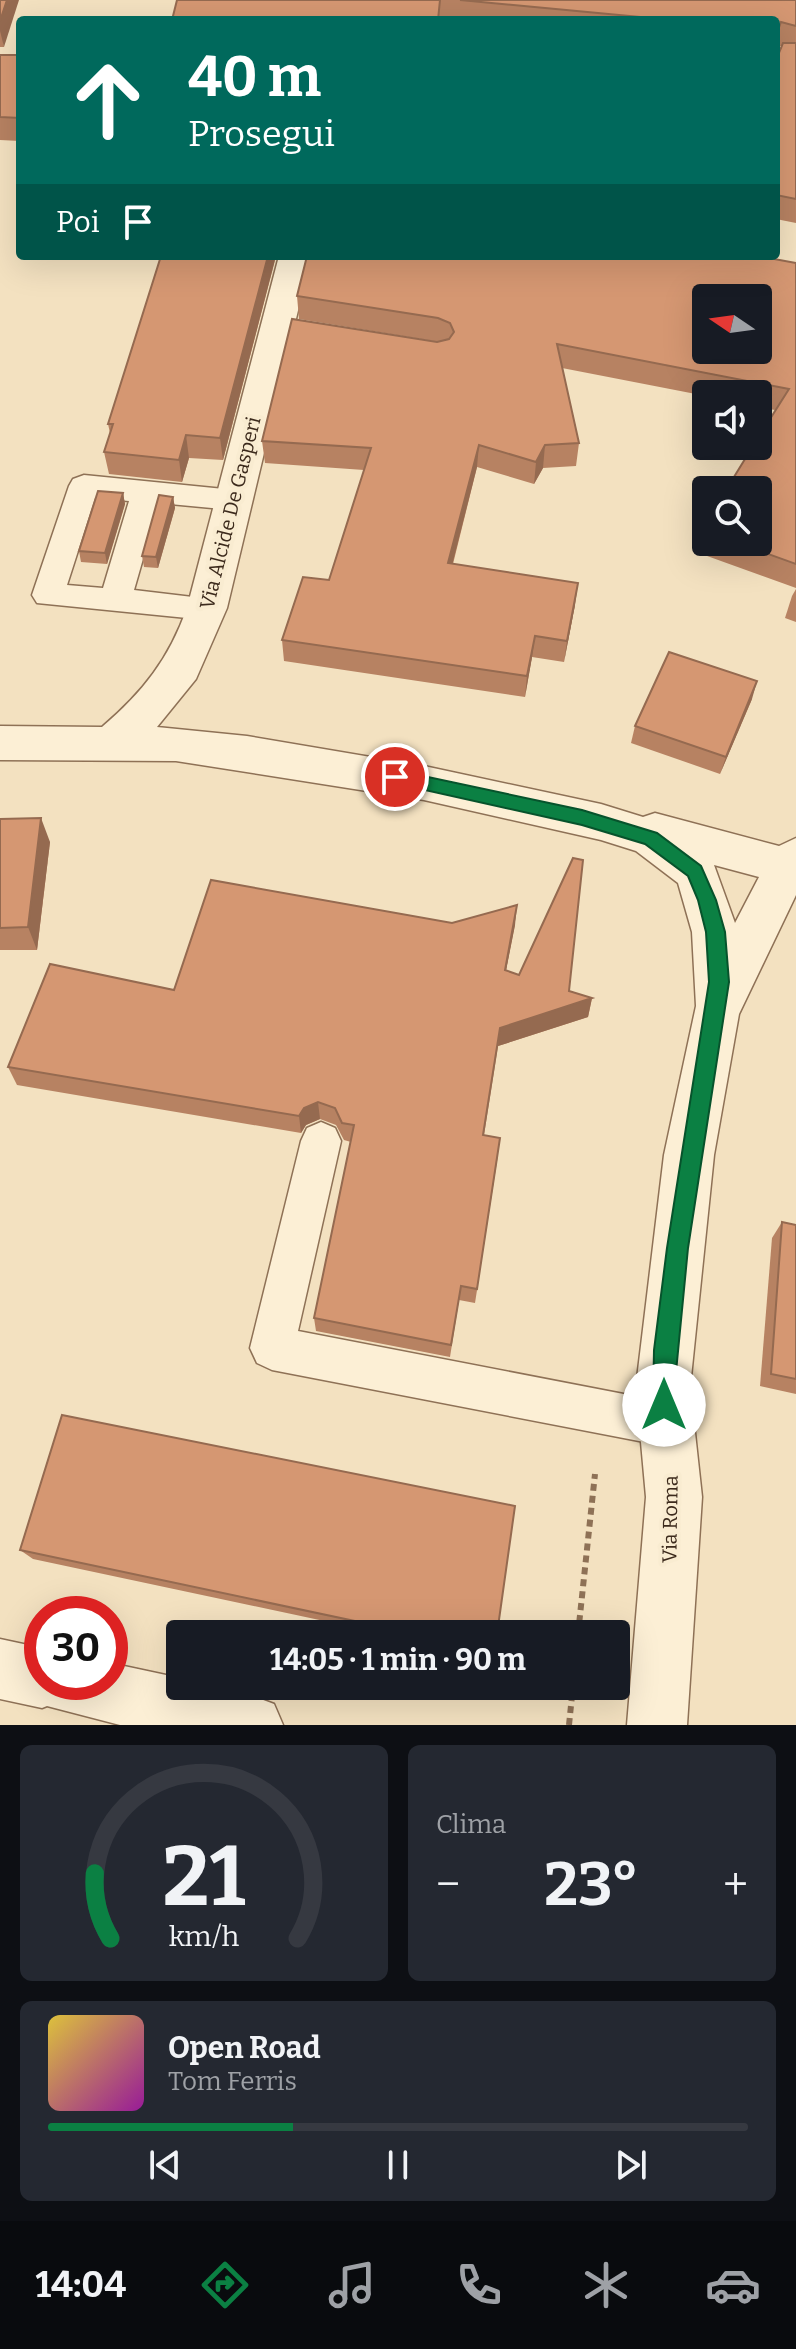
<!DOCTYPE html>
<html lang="it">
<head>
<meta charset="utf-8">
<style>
  body { margin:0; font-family:Bitter,serif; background:#242831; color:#f1f3f6; height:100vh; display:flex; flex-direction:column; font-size:30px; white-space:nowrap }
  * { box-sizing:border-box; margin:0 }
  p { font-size:26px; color:#9ea1a6 }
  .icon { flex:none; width:44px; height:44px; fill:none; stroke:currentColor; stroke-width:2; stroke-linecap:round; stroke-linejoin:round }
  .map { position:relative; height:1725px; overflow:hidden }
  .drawer { display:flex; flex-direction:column; gap:20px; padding:20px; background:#0d0f14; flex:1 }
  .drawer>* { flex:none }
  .guide { position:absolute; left:16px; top:16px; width:764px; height:244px; border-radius:8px; box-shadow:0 8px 32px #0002; background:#00695c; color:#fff; overflow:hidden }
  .needle { width:52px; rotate:283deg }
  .fabs { position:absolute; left:692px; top:284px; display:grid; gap:16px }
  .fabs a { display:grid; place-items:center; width:80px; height:80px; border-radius:8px; background:#171b24; box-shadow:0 8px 32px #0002; font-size:40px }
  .speed { position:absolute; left:24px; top:1596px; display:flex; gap:16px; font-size:40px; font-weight:700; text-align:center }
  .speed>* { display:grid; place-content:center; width:104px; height:104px; border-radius:50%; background:#171b24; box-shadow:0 8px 32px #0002; line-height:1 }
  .speed .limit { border:12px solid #d22; background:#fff; color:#111 }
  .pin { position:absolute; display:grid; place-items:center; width:68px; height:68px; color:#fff; margin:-34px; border:4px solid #fff; border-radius:50%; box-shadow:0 2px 8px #0007 }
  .me { position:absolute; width:88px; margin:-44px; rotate:0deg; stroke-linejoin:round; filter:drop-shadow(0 0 6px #0008) }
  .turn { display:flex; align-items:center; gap:28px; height:168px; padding:0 40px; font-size:36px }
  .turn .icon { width:104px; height:104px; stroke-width:2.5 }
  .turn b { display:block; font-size:56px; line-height:68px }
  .then { display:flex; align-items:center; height:76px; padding:0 40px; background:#0003; gap:16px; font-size:30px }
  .big { font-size:60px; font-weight:700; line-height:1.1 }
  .drawer .card { flex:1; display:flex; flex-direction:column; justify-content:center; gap:12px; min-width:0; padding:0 28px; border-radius:12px; background:#242831 }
  .drawer .dial { align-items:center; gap:0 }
  .dial svg { height:208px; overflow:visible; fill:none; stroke:#363941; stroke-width:7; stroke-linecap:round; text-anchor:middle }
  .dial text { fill:#f1f3f6; stroke:none }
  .song { display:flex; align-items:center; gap:24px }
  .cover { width:96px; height:96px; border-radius:12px; background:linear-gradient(135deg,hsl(50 70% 55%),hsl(300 70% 35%)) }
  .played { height:8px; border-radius:4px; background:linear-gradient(90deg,#0b8043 35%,#363941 35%) }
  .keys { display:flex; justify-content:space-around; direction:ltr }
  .heat { display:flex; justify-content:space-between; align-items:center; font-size:44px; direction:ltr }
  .drawer .tiles { flex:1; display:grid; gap:20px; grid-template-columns:1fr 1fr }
  .card:last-child { grid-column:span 2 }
  .trip { position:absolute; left:166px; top:1620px; width:464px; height:80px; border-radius:8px; background:#171b24; box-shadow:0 8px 32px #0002; font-weight:700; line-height:80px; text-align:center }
  .tabs { display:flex; height:128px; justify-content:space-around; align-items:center; background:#090b0e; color:#9ea1a6 }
  .tabs .icon { width:56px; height:56px }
  .tabs .current { color:#0b8043 }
  .tabs b { font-size:36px; color:#f1f3f6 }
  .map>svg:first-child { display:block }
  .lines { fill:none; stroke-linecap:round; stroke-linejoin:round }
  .lane-casing { stroke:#8e7156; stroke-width:3 }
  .street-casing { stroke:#8e7156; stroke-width:3 }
  .path { stroke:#8e7156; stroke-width:6; stroke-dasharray:7 5; stroke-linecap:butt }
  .lane { fill:#fcefd5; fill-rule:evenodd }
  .street { fill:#fcefd5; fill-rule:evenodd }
  .wall { fill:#b78262 }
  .shaded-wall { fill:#956a50 }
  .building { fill:#d59772; stroke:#956a50; stroke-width:2; fill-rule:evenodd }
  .route { fill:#0b8043; stroke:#07532c; stroke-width:2 }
  .labels { text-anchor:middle; stroke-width:8; stroke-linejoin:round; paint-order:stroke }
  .street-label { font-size:20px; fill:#3c2a1c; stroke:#f9ecd1 }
</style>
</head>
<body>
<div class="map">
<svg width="796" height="1725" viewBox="0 0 796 1725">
  <rect width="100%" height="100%" fill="#f3e1c0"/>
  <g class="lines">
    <g class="lane-casing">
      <g id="lane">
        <path d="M84,475L244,491L248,499L244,507L233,510L159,503L134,590L218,600L223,608L218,616L207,620L37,603L32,595L69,486L73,479ZM95,498L129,501L103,588L67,585Z"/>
        <polygon points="321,1122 335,1128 341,1141 298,1331 665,1402 681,1408 687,1424 681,1440 665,1446 272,1370 257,1363 250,1348 301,1141 307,1128"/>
      </g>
    </g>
    <g class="street-casing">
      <g id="street">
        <path d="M279,256H311L227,608L196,679L157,727L247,736L424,766L601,804L643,817L655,813L779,846L796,838V895L739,1014L714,1155L690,1387L702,1497L687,1725H627L646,1497L636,1387L664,1155L696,1006L692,932L678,883L636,851L601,840L424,800L176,761L0,760V726L102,727C143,692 169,659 187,608ZM714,865L759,877L735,923Z"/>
        <path d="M0,1639L42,1648V1682H110V1663L180,1678V1686C214,1686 243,1691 274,1704L283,1725H120L47,1706L42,1708L0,1699Z"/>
      </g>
    </g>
    <g class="path">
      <polyline points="578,1634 595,1474"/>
      <polyline points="569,1725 573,1686"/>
    </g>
    <use href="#lane" class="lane"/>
    <use href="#street" class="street"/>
  </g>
  <g class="wall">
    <polygon points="0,0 4,47 0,47"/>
    <polygon points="177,0 796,0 796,223 776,219 776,60 782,46 776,46 776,20 172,20"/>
    <polygon points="0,55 20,55 20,141 0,140"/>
    <polygon points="276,256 223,460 189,458 182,482 109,474 104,452 110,433 108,424"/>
    <polygon points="796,263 796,588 696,552 701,530 706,522 706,542 758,542 775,410 758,407 758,394 706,394 706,396 562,368 579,443 576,466 543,468 534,484 477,467 453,564 575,605 564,662 532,657 525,697 284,661 282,640 329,580 364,470 265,463 262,441 439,342 299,319 297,296"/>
    <polygon points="123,493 125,504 107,564 81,562 79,551"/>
    <polygon points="173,497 175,508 158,568 144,567 142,556"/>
    <polygon points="796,589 796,622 785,618 792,596"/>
    <polygon points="752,699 720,774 631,743 635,726"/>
    <polygon points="0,819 50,842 37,950 0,950"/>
    <polygon points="452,923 515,925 506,971 592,998 588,1017 498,1046 484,1135 498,1155 475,1303 459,1300 450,1357 316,1331 314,1318 351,1142 344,1140 336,1125 320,1119 306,1125 301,1133 17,1085 8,1067 174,990"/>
    <polygon points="782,1222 796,1225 796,1394 760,1386 772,1238"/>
    <polygon points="20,1550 497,1634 385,1634 33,1559"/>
  </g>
  <g class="shaded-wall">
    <polygon points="7,0 19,0 4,47 0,31 0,21"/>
    <polygon points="781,22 776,46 778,30"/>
    <polygon points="268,256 276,256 223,460 220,438"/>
    <polygon points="186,435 189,458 182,482 179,460"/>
    <polygon points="479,445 477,467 447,585 448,563"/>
    <polygon points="545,445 543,468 534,484 536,462"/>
    <polygon points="123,493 125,504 107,564 105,553"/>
    <polygon points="173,497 175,508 158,568 156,557"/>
    <polygon points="578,583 575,605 564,662 567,641"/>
    <polygon points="535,636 532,657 525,697 527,676"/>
    <polygon points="757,681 752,699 720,774 726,757"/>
    <polygon points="41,818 50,842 37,950 28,927"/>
    <polygon points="517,905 515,925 502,990 505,970"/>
    <polygon points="592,998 588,1017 498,1046 500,1028"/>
    <polygon points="318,1102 320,1119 306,1125 301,1133 299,1116 304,1108"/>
  </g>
  <g class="building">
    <polygon points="0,0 7,0 0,21"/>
    <polygon points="177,0 440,0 438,20 172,20"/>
    <polygon points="460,0 796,0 796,26 781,22 778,30 776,30 776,20 672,20"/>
    <polygon points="783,43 796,43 796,199 776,195 776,60"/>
    <polygon points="0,55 20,55 20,118 0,117"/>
    <polygon points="161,256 268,256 220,438 186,435 179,460 104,452 113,424 108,424"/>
    <path d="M307,256H758L796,263V564L735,542H758V490H726L753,446H758V438L789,389L557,344L579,443L545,445L536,462L479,445L448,563L578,583L567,641L535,636L527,676L282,640L303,577L329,580L371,448L262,441L292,319L437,342L449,339L454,332L450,323L438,318L297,296ZM706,298H758V350H706Z"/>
    <polygon points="98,491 123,493 105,553 79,551"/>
    <polygon points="159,495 173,497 156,557 142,556"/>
    <polygon points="706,522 706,532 701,530"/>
    <polygon points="669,652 757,681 726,757 635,726"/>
    <polygon points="41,818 28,927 0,928 0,819"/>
    <polygon points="573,858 583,860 569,991 592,998 500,1028 483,1135 500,1138 477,1289 461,1286 451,1345 314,1318 354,1125 342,1123 335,1108 318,1102 304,1108 299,1116 8,1067 50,964 174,990 211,880 452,923 517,905 505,970 519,975"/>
    <polygon points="782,1222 796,1225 796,1379 771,1374"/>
    <polygon points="62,1415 515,1506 497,1634 416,1634 20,1550"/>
  </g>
  <polygon class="route" points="395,770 582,810 657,833 701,866 716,900 725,932 729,982 688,1248 672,1413 664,1417 656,1413 653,1405 654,1350 667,1248 709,982 706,932 698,900 688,876 645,844 582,825 389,782 389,772"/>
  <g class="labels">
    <g class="street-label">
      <text transform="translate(230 513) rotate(-76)" y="7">Via Alcide De Gasperi</text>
      <text transform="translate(670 1519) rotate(-89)" y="7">Via Roma</text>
    </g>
  </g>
</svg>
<div class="fabs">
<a><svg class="needle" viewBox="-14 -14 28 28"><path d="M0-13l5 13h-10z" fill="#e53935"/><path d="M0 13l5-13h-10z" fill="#9ea1a6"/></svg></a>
<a><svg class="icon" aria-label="sound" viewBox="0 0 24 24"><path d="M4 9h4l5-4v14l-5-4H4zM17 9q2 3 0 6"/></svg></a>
<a><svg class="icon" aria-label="search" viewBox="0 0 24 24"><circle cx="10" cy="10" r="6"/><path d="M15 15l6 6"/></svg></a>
</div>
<div class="speed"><div class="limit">30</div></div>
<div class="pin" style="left:395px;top:777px;background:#d93025"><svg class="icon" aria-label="arrive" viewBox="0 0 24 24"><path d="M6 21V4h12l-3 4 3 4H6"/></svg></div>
<svg class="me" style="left:664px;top:1405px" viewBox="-20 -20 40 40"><circle r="19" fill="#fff"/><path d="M0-13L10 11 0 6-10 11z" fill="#0b8043"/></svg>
<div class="trip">14:05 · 1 min · 90 m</div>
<div class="guide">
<div class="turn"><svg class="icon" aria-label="ahead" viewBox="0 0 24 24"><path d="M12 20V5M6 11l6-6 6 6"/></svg><div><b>40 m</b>Prosegui</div></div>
<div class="then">Poi<svg class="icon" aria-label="arrive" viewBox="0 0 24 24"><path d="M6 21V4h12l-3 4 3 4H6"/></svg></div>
</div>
</div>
<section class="drawer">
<div class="tiles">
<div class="card dial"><svg viewBox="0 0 100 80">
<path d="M14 69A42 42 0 1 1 86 69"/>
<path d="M14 69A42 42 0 0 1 8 44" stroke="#0b8043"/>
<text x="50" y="56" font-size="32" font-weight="700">21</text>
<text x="50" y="72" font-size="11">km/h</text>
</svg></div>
<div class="card"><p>Clima</p>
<div class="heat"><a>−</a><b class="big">23°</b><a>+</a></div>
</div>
<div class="card">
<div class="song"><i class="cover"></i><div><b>Open Road</b><p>Tom Ferris</p></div></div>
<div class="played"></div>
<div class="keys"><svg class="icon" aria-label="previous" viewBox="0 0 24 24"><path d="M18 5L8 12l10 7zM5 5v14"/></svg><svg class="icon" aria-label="pause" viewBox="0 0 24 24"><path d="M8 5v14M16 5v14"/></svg><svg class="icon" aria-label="next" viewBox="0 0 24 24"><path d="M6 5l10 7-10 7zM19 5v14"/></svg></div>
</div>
</div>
</section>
<nav class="tabs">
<b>14:04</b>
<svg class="icon current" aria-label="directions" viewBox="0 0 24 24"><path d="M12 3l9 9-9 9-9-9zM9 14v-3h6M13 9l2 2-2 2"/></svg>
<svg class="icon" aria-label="music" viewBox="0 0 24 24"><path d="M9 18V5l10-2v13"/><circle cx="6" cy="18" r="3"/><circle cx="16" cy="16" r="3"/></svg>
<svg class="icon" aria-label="phone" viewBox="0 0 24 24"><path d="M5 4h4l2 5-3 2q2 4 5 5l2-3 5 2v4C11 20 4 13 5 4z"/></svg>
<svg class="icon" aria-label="climate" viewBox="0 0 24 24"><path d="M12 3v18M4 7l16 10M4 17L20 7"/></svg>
<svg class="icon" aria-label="car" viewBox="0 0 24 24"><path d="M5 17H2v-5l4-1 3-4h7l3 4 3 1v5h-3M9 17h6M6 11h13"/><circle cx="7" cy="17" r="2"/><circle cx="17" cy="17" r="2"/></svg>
</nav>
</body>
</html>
